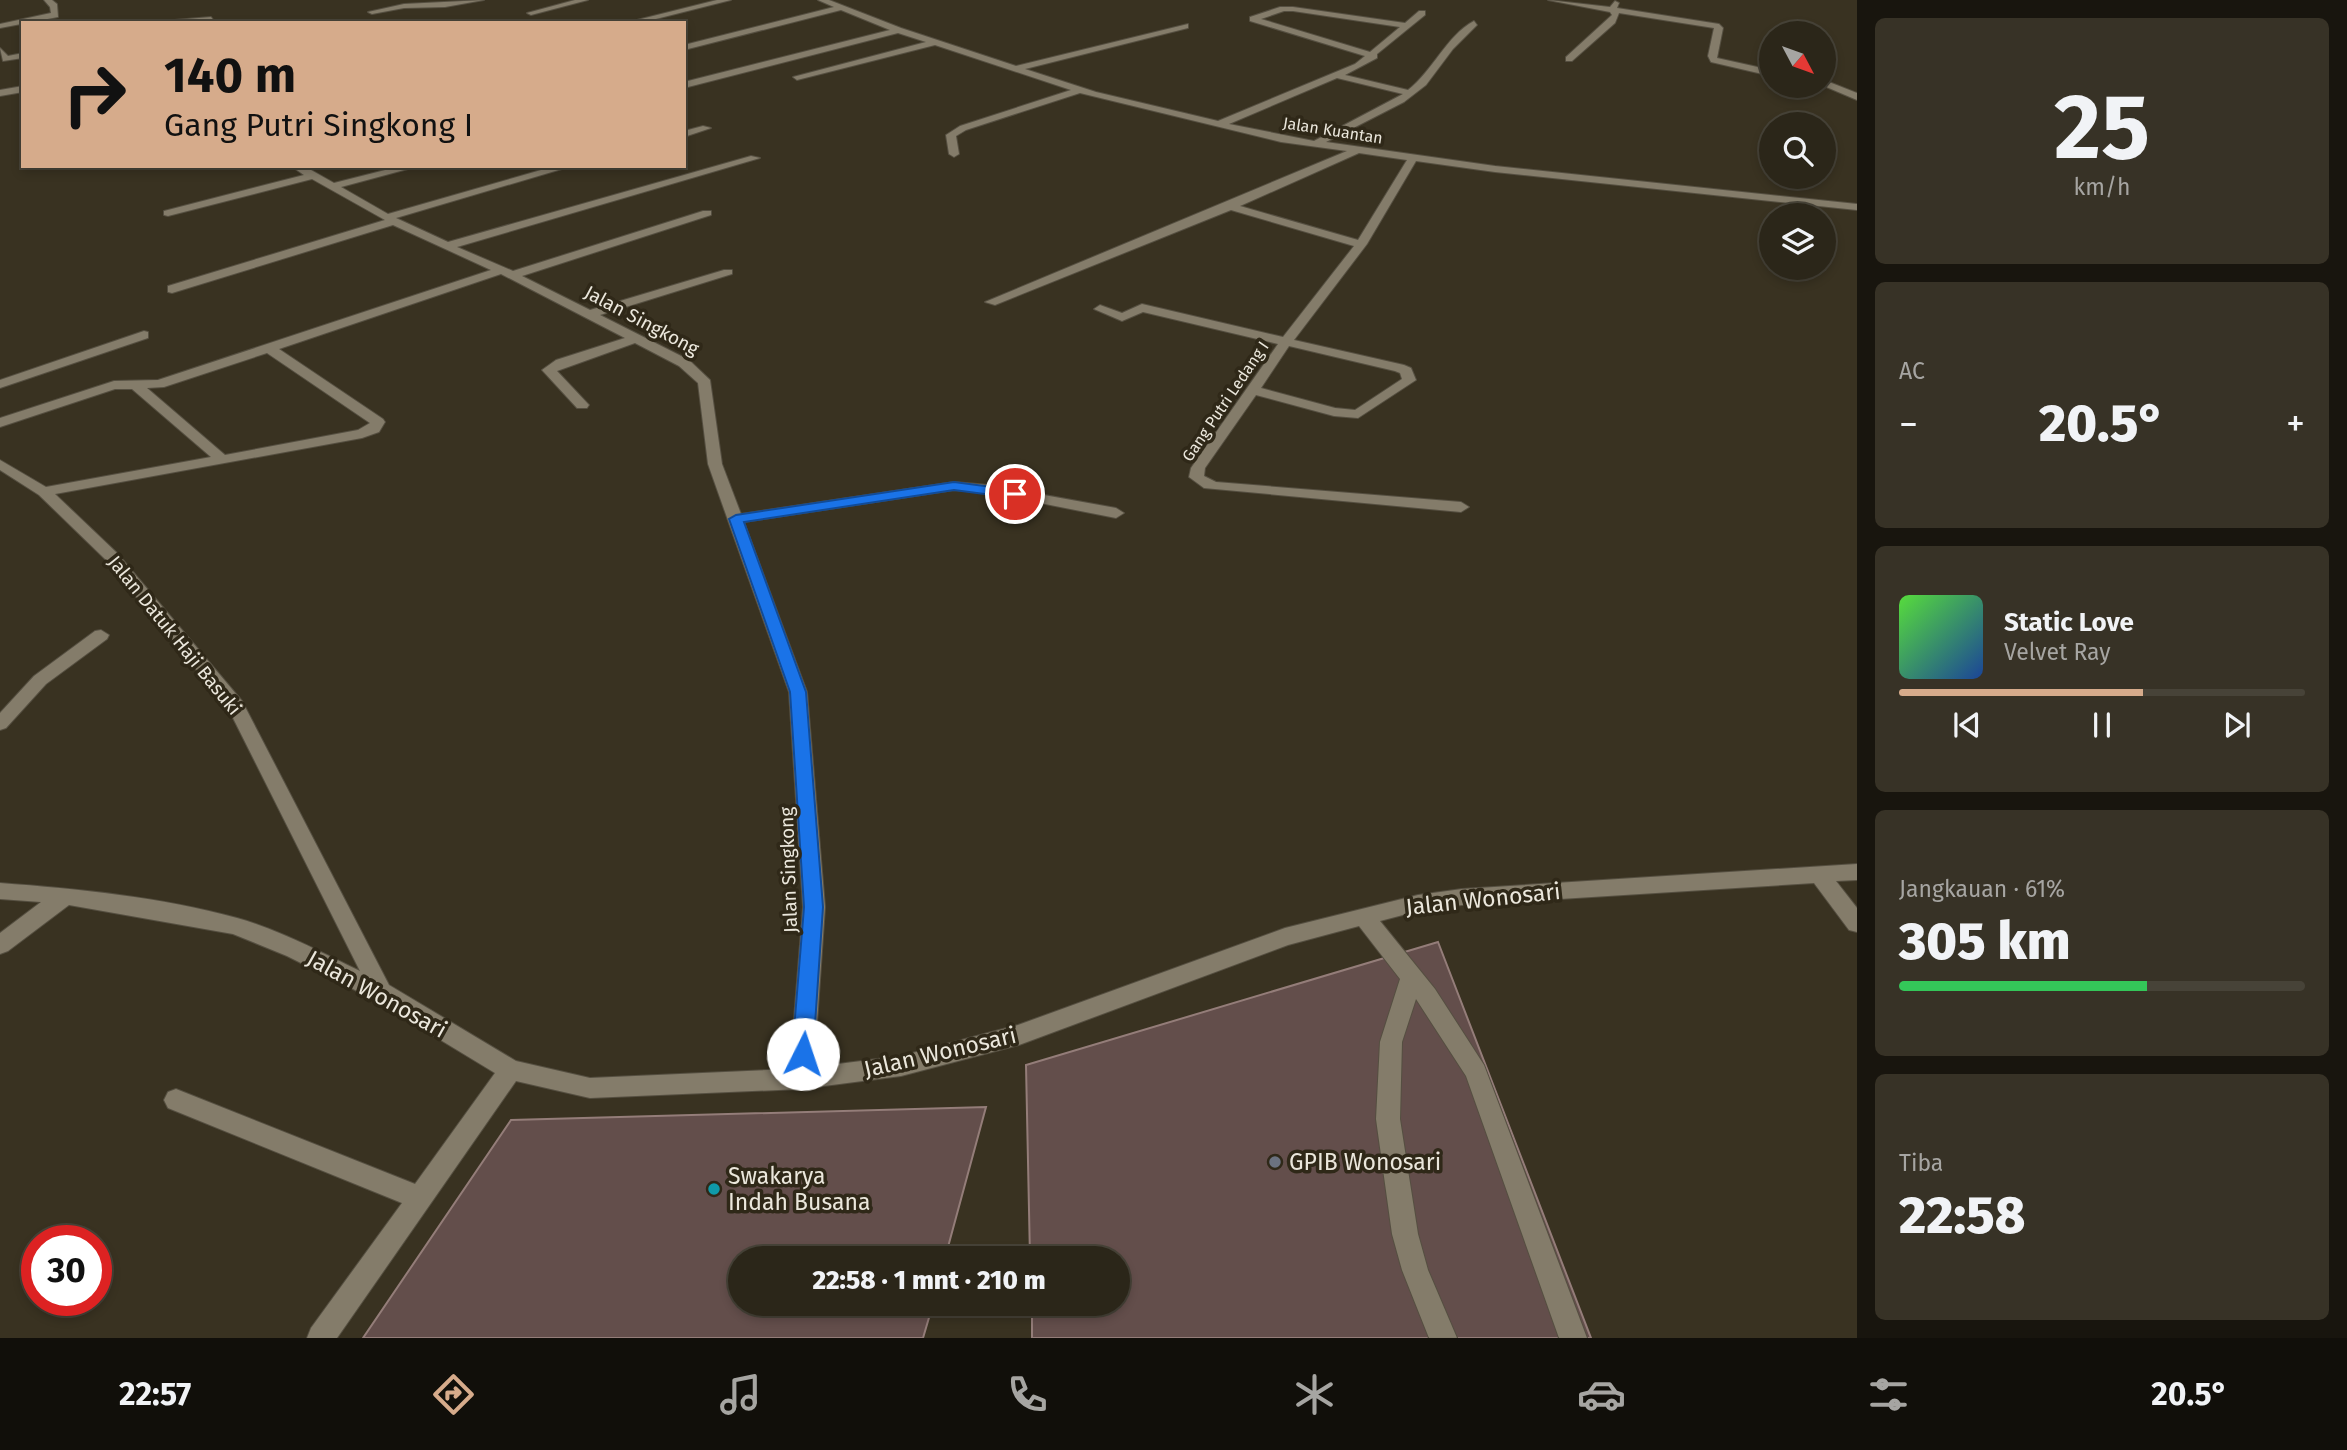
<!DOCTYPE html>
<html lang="id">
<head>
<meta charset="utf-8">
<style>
  body { margin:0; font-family:"Fira Sans",sans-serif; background:#373226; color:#f1f3f6; height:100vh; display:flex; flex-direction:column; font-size:26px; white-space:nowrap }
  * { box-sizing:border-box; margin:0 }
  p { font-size:23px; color:#a6a5a2 }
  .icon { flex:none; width:38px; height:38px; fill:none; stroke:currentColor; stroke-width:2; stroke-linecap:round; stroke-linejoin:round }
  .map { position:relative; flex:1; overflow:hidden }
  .details { display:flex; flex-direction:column; gap:18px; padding:18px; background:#18150e; width:490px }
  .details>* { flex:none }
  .hud { position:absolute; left:21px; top:21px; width:665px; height:147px; border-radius:0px; box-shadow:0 4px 10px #0003,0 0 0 2px #474338; background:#d6ab8b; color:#111; overflow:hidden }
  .needle { width:46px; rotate:131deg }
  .buttons { position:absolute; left:1759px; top:21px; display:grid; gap:14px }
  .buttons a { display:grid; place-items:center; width:77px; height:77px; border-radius:50%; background:#2b2619; box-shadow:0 4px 10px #0003,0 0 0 2px #474338; font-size:35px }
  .speed { position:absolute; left:21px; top:1225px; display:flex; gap:14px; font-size:35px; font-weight:700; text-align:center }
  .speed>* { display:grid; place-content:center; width:91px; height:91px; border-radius:50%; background:#2b2619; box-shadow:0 4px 10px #0003,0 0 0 2px #474338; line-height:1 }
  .speed .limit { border:10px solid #d22; background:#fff; color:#111 }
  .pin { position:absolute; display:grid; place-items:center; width:60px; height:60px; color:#fff; margin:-30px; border:4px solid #fff; border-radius:50%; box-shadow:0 2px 7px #0007 }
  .me { position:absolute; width:77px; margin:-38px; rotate:4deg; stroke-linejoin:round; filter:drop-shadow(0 0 5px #0008) }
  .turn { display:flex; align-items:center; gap:24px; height:147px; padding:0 28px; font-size:32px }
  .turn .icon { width:91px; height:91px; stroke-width:2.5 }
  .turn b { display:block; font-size:49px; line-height:60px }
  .big { font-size:52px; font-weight:800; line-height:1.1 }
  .details .widget { flex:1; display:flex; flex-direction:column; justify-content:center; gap:10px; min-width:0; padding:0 24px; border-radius:10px; background:#373226 }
  .details .dial { align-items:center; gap:0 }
  .dial b { font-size:91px; line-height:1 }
  .song { display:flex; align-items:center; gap:21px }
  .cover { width:84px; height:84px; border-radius:10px; background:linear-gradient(135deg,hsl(110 70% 55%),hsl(220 70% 35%)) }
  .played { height:7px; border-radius:4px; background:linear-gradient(90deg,#d6ab8b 60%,#474338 60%) }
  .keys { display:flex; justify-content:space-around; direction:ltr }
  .heat { display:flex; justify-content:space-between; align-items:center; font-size:38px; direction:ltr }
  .charge { height:10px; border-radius:5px; background:linear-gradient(90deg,#34c759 61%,#474338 0) }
  .trip { position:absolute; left:728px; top:1246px; width:402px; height:70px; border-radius:35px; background:#2b2619; box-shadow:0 4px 10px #0003,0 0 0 2px #474338; font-weight:800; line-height:70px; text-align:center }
  .tab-bar { display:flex; height:112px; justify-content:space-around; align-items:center; background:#110f0a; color:#a6a5a2 }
  .tab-bar .icon { width:49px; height:49px }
  .tab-bar .active { color:#d6ab8b }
  .tab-bar b { font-size:32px; color:#f1f3f6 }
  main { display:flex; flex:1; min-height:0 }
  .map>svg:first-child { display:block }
  .building { fill:#634e4b; stroke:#947d79; stroke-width:2 }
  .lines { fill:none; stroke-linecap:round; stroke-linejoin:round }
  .minor-casing { stroke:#554f41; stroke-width:2 }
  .minor { fill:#847c6a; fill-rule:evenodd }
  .route { fill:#1a73e8; stroke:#114b97; stroke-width:2 }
  .worship-dot { fill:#6b7280; stroke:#2f2818; stroke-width:2.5 }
  .culture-dot { fill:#0f9aa8; stroke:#2f2818; stroke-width:2.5 }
  .labels { text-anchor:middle; stroke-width:7; stroke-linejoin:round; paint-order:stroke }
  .far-street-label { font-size:16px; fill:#ebe7dc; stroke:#2f2818 }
  .street-label { font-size:19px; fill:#ebe7dc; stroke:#2f2818 }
  .near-street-label { font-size:23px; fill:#ebe7dc; stroke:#2f2818 }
  .near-poi-label { font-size:23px; fill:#ebe7dc; stroke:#2f2818; text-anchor:start }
</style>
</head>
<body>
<main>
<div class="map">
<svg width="1857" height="1338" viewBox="0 0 1857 1338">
  <rect width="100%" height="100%" fill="#393221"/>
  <g class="building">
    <polygon points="1438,942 1591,1338 1032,1338 1032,1304 1118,1304 1118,1258 1030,1258 1026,1065"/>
    <polygon points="986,1107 945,1258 740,1258 740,1304 933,1304 923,1338 363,1338 511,1120"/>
  </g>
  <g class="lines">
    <g class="minor-casing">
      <g id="minor">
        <polygon points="44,0 52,0 57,4 58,17 0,28 0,24 51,13 50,7"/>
        <polygon points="484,0 445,7 404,8 372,14 368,12 404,4"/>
        <polygon points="575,0 588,0 531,15 527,13"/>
        <polygon points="717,0 731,0 640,23 625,23"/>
        <path d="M818,0H829L901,28L1016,66L1188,24V28L1025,69L1096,92L1218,121L1355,64L1365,56L1250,21V17L1280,7H1293L1405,23L1419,11H1425V15L1377,54V58L1345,75L1408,90C1433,71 1446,36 1474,21L1477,25L1453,49L1426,85L1404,102L1326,142L1495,166L1857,204V210L1495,172L1416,161L1367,244L1294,340L1404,365L1411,368L1416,380L1358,418L1334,416L1256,395L1205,468L1204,476L1216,482L1461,502L1469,507L1461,512L1204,488L1189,477L1191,468L1278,344L1143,312L1122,321L1094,309L1100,305L1122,313L1142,304L1283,337L1354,246L1231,210L995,305L985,302L1347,151L1281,142L1080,93L966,130L956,136L959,154L954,157L949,154L946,135L960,126L1071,90L935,45L797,80L793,77L926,42L898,33L684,88V82L890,30L841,10L684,50V45L834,7ZM1284,11H1293L1400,27L1370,52L1261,19ZM1337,78L1403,94L1314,141L1229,124ZM1359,153L1407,160L1358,240L1240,206ZM1289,346L1395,371L1400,373L1402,379L1355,410L1335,408L1261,388Z"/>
        <polygon points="1548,0 1610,7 1615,1 1619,3 1617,8 1719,24 1723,28 1717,58 1771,70 1771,76 1711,62 1708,56 1714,28 1619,13 1615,23 1572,61 1566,61 1566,57 1612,15 1610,12"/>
        <polygon points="211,17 214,21 158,23 162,21"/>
        <polygon points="0,48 8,56 23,53 23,58 3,61"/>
        <polygon points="1824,80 1857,93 1857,100 1824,86"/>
        <polygon points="23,86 23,92 0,96 0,90"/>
        <polygon points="703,126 711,128 684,137 684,131"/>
        <path d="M751,156L760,158L457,247L513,271L703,211H711V215L522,276L590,310L724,270H732V274L600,315L689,360L710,380L722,464L741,514L954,482L989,485L1116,508L1124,513L1116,518L989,493L954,490L744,522L807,692L825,907L814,1067L901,1056L1018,1025L1285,928L1418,895L1462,889L1857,864V880L1836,881L1857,908V932L1849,930L1814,883L1462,905L1418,911L1380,921L1435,989L1484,1065L1587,1338H1559L1466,1076L1416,999L1402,1042L1400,1119L1418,1234L1428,1270L1457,1338H1429L1402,1270L1392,1234L1376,1119L1380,1042L1400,979L1359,926L1288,945L1019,1045L901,1076L801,1089L590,1098L516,1081L337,1338H307L311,1328L402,1203L168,1108L164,1100L168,1092L176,1089L415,1184L495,1073L373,999L287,956L233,934L69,905L8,951L0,954V933L41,902L0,899V883C79,889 161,897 237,918C280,930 320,952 360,971L228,708L105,559L39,495L0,470V460L46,487L211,457L132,389H115L0,427V418L114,381L158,380L491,270L393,225L172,293L168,292V286L385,220L312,179L168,216L164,215V211L304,175L291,166H304L334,183L401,166H419L341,187L388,214L555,166H572L396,218L448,242ZM501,274L625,338L556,360L542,370L577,408H587L589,405L557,371L635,343L679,366L698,383L708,464L789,692L803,907L790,1069L590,1078L516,1061L389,985L242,701L117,553L55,494L362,438L379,432L385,422L383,419L279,349ZM267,353L370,423L358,430L225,455L147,388L164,387Z"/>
        <polygon points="144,331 148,332 148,338 0,388 0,380"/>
        <polygon points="101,630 109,635 107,639 46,684 6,728 0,730 0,713 34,676 95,631"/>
      </g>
    </g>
    <use href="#minor" class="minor"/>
  </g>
  <polygon class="route" points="954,482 1015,490 1022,494 1015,498 954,490 744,522 806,692 823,907 813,1054 810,1060 803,1063 795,1060 792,1054 804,907 790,692 729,519 736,515"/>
  <circle class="worship-dot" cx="1275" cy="1162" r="7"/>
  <circle class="culture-dot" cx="714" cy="1189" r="7"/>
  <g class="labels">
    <g class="far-street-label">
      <text transform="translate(1333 130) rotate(9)" y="6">Jalan Kuantan</text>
      <text transform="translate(1225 401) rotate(-56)" y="6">Gang Putri Ledang I</text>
    </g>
    <g class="street-label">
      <text transform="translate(642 320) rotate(28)" y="7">Jalan Singkong</text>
      <text transform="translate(175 635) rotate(51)" y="7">Jalan Datuk Haji Basuki</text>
      <text transform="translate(788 870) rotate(-92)" y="7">Jalan Singkong</text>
    </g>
    <g class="near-street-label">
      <text transform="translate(1483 899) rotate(-6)" y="8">Jalan Wonosari</text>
      <text transform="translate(377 994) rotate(29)" y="8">Jalan Wonosari</text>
      <text transform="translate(940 1052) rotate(-13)" y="8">Jalan Wonosari</text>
    </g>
    <g class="near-poi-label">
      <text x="1289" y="1170">GPIB Wonosari</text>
      <text x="728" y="1184">Swakarya<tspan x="728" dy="26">Indah Busana</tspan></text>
    </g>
  </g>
</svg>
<div class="buttons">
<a><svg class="needle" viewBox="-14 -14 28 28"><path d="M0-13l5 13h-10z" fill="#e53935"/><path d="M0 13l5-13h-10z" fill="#a6a5a2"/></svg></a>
<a><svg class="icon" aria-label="search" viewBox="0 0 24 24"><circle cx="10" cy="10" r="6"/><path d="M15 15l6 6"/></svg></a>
<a><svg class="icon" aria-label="layers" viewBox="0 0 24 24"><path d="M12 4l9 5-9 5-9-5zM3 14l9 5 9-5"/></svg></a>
</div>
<div class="speed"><div class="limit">30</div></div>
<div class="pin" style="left:1015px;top:494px;background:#d93025"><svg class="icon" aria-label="arrive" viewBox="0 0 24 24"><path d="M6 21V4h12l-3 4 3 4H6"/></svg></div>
<svg class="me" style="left:803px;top:1054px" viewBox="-20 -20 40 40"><circle r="19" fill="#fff"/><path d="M0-13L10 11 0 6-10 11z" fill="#1a73e8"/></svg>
<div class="trip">22:58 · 1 mnt · 210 m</div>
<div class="hud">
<div class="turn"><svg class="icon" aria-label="right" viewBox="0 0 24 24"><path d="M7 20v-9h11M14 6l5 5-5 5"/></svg><div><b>140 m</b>Gang Putri Singkong I</div></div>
</div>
</div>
<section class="details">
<div class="widget dial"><b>25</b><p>km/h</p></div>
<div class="widget"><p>AC</p>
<div class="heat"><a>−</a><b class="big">20.5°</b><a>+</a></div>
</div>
<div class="widget">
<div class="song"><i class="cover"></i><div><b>Static Love</b><p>Velvet Ray</p></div></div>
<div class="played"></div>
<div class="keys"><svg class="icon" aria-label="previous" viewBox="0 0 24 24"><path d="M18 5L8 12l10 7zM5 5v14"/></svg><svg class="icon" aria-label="pause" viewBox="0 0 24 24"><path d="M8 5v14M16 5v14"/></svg><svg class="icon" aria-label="next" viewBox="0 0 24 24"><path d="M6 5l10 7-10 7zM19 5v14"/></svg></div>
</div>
<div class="widget"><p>Jangkauan · 61%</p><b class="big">305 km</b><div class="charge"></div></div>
<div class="widget"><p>Tiba</p><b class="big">22:58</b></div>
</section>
</main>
<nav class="tab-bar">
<b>22:57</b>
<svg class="icon active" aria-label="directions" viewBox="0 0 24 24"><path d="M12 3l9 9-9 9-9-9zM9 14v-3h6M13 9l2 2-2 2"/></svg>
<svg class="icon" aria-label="music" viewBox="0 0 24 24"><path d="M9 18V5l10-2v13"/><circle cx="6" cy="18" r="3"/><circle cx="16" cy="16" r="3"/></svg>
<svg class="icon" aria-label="phone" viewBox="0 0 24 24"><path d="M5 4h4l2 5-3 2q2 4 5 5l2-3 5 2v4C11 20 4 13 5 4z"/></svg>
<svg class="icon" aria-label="climate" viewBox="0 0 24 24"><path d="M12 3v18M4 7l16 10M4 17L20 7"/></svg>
<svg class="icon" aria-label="car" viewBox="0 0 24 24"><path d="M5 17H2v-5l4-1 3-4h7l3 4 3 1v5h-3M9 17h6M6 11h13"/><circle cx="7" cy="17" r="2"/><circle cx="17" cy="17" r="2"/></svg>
<svg class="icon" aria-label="filters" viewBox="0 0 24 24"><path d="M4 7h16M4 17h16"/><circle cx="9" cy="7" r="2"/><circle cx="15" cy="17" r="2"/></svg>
<b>20.5°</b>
</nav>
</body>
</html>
